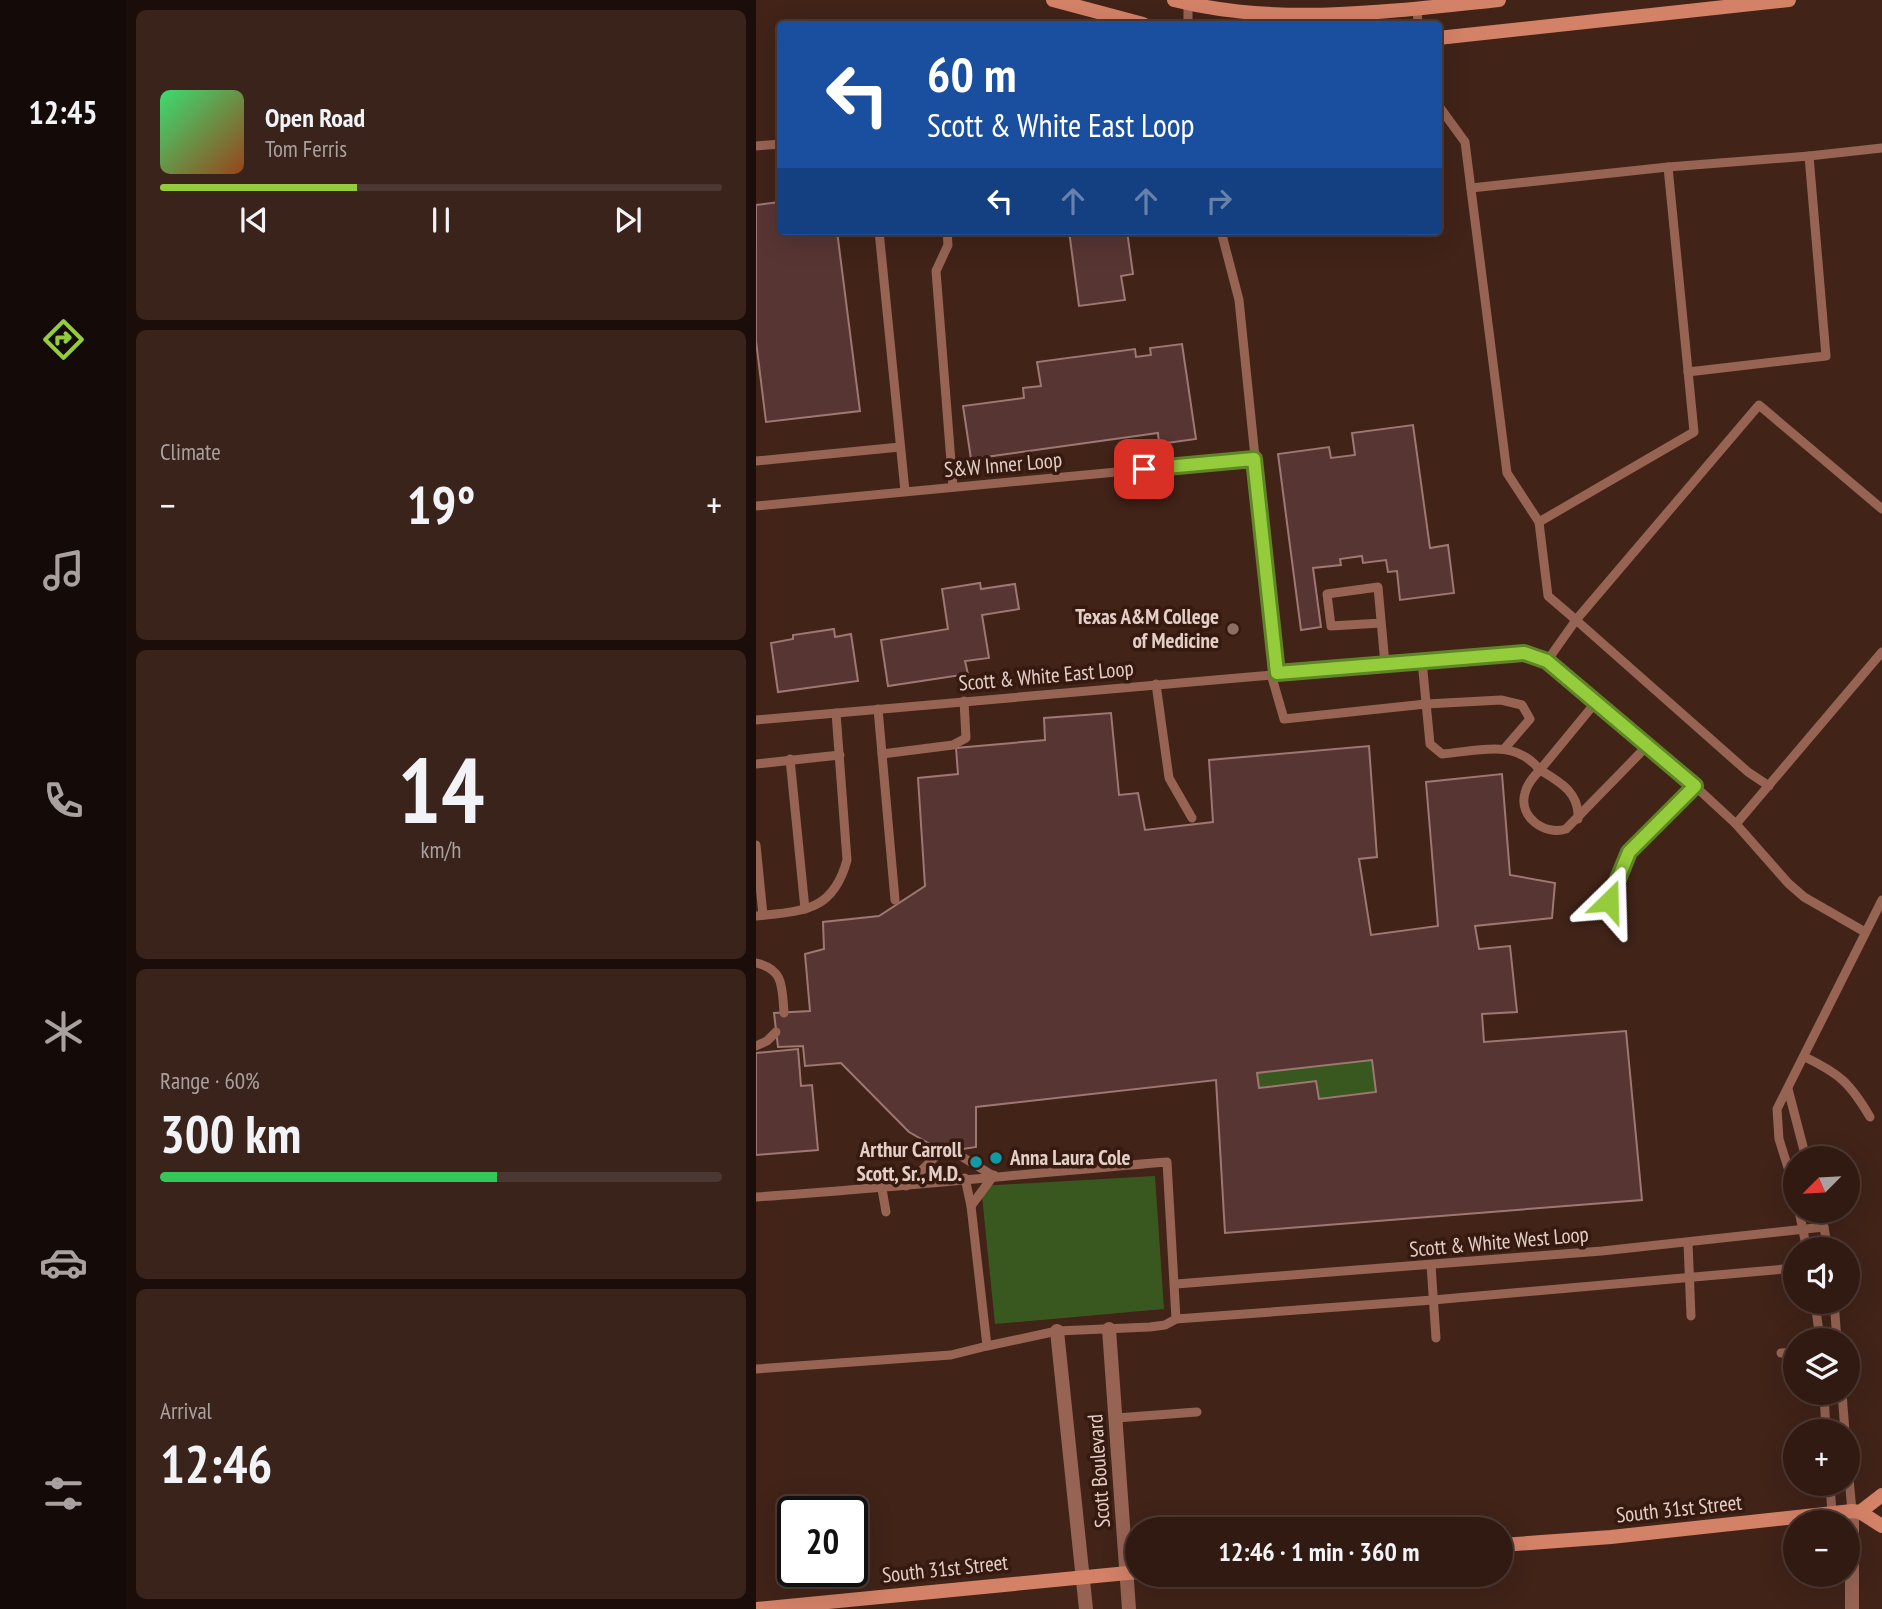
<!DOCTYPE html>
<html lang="en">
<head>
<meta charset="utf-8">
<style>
  body { margin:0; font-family:"PT Sans Narrow",sans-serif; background:#39231b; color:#f1f3f6; height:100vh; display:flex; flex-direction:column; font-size:26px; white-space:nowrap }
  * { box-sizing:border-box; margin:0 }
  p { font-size:23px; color:#a8a19f }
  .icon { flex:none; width:38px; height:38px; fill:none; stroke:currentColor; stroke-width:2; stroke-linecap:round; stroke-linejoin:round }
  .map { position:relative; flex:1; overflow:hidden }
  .drawer { display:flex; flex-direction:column; gap:10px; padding:10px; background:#1b0e0a; width:630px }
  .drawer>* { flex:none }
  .top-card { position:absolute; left:21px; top:21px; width:665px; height:214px; border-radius:7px; box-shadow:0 7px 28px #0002,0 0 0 2px #4c3832; background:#1a4fa0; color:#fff; overflow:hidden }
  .needle { width:46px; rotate:246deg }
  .fabs { position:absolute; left:1027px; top:1146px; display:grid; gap:14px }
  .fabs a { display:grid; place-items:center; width:77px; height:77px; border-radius:50%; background:#311a12; box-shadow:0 7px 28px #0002,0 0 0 2px #4c3832; font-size:35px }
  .speed { position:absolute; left:21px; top:1496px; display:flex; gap:14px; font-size:35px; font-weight:700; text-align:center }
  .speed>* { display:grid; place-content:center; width:91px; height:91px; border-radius:50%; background:#311a12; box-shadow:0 7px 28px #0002,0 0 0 2px #4c3832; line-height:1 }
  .speed .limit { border:4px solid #111; border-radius:10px; background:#fff; color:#111 }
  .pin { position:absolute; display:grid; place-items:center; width:60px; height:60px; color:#fff; margin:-30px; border-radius:14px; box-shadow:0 4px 10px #0006 }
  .me { position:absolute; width:77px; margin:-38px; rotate:22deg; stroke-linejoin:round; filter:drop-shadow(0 0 5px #0008) }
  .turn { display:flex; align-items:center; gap:24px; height:147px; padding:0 35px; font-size:32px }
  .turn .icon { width:91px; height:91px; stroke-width:2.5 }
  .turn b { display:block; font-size:49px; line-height:60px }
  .lanes { display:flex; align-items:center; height:66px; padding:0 35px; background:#0003; justify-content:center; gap:35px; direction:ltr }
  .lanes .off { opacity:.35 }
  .big { font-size:52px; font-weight:700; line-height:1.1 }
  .drawer .card { flex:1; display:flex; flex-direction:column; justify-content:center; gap:10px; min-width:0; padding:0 24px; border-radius:10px; background:#39231b }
  .drawer .dial { align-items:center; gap:0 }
  .dial b { font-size:91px; line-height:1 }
  .song { display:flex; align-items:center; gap:21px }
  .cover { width:84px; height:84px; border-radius:10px; background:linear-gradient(135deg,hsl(140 70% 55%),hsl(20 70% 35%)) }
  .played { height:7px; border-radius:4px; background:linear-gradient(90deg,#94cc3c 35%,#4c3832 35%) }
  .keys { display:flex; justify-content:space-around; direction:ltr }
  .heat { display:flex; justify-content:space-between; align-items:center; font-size:38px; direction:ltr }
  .charge { height:10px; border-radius:5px; background:linear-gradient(90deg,#34c759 60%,#4c3832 0) }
  .trip { position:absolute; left:369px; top:1517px; width:388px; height:70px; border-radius:35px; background:#311a12; box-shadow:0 7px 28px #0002,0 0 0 2px #4c3832; font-weight:700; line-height:70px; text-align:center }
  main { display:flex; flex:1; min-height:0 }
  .menu { display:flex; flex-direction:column; width:126px; justify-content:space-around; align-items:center; background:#140a07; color:#a8a19f }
  .menu .icon { width:49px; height:49px }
  .menu .on { color:#94cc3c }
  .menu b { font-size:32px; color:#f1f3f6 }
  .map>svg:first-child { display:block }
  .green { fill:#39581f }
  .building { fill:#573533; stroke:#9e7773; stroke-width:2; fill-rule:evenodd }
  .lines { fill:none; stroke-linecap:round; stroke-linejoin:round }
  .lane { stroke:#976353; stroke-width:9 }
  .street { stroke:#976353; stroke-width:14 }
  .secondary { stroke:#d38167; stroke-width:14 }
  .route-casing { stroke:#608527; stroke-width:18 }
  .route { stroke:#94cc3c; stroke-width:12 }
  .education-dot { fill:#8d6e63; stroke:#36190f; stroke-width:2.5 }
  .culture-dot { fill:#0f9aa8; stroke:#36190f; stroke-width:2.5 }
  .labels { text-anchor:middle; stroke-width:7; stroke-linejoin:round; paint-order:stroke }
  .street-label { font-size:21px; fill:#e3cfc8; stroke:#36190f }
  .poi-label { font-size:21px; font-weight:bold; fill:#e3cfc8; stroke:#36190f; text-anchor:end }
</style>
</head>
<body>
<main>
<nav class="menu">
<b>12:45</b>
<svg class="icon on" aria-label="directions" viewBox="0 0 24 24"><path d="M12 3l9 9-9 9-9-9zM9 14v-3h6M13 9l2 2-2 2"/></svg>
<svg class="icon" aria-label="music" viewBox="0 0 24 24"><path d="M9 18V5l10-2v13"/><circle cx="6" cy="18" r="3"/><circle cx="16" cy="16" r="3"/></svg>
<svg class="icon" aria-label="phone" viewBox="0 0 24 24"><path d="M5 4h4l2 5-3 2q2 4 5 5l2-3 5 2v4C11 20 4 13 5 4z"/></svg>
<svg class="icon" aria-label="climate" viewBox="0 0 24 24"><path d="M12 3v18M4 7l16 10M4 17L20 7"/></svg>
<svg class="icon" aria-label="car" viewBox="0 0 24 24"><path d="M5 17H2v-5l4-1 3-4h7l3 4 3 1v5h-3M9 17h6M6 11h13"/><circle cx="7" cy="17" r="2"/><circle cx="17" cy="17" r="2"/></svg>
<svg class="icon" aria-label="filters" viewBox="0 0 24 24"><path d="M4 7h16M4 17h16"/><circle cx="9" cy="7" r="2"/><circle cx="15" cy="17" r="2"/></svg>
</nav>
<section class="drawer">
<div class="card">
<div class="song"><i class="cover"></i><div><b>Open Road</b><p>Tom Ferris</p></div></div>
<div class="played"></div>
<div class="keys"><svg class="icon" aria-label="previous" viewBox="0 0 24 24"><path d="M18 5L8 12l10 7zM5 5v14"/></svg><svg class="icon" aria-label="pause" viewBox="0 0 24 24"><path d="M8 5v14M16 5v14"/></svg><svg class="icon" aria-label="next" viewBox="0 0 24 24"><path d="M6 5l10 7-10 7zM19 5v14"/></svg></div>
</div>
<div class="card"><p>Climate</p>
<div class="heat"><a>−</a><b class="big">19°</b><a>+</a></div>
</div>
<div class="card dial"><b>14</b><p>km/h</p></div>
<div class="card"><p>Range · 60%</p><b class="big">300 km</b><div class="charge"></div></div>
<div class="card"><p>Arrival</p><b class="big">12:46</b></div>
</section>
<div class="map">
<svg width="1126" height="1609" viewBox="0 0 1126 1609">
  <rect width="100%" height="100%" fill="#412318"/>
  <g class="green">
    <polygon points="616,1060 620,1092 563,1099 560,1081 503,1088 501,1073"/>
    <polygon points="399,1176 408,1309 239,1324 225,1186"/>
  </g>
  <g class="building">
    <polygon points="24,202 24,231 81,231 104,411 10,422 0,341 0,205"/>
    <polygon points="313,231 371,231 377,274 365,276 369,300 323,306"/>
    <polygon points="426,344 440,439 403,444 402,433 215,459 207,406 268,398 267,388 285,386 281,362 379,349 380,357 395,355 394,348"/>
    <polygon points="657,425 674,548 692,545 698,593 644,600 641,571 632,572 630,560 607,563 606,556 584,559 585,565 557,568 565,627 545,630 522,454 573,447 575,458 599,455 596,433"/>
    <polygon points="224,583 225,589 259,584 263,609 226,615 233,658 209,661 212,674 132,686 125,640 192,629 186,589"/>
    <polygon points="78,629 79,637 95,634 102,681 22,692 15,643 37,639 37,635"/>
    <path d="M355,713L363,795L382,793L389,830L457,822L453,760L613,746L621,857L603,859L615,935L682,926L670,782L746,774L754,875L799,883L796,918L719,926L723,949L754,946L761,1012L726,1014L728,1042L870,1031L886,1200L469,1233L460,1080L220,1107V1147L188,1152L153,1132L85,1063L49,1066L47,1046L22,1047L18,1013L54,1011L49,954L68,949L67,922L123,916L169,886L162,778L202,774L200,748L289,740L288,718ZM616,1060L620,1092L563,1099L560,1081L503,1088L501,1073Z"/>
    <polygon points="42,1049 45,1086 56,1085 62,1150 0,1155 0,1053"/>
  </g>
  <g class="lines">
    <g class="lane">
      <polyline points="432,0 432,24"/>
      <polyline points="661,9 662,24"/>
      <polyline points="682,105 709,142 751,473 783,522 792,596 820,620 791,661"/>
      <polyline points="0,146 24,144"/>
      <polyline points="1053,156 1126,148"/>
      <polyline points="912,167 1053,156 1070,356 932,372"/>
      <polyline points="715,188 912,167 938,432 783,522"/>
      <polyline points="123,231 149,491"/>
      <polyline points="191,231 192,245 180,271 197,487"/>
      <polyline points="465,231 483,300 521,673"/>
      <polyline points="0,461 144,447"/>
      <polyline points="0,506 498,459"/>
      <polyline points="625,623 575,626 571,594 622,587 629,664"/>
      <path d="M666,661L674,744L686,754C723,751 758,738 784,770C777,777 771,784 769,793C762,817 789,836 810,829L892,745"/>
      <polyline points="515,674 528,719 670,704 745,700 766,705 774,719 749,748"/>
      <polyline points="400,684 413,778 436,818"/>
      <polyline points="122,709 139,900"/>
      <polyline points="0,720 768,653 791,661 915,764 980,824 1032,883 1048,897 1109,932"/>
      <polyline points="126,754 197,745 210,738 208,701"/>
      <polyline points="34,759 49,909"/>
      <polyline points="0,764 84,755"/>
      <polyline points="1013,786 992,772 820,620 1003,405 1126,509"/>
      <path d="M822,819C824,793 804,782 784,770L840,702"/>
      <polyline points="980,824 1126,652"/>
      <polyline points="0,845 7,915"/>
      <polyline points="853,901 873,852 939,786"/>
      <path d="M0,916C47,911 77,912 91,860L80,713"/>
      <path d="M0,963C28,969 26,987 28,1013"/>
      <polyline points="0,1046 11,1041 20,1032"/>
      <path d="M1049,1057C1084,1074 1094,1083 1114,1117"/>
      <polyline points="1032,1089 1050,1158"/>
      <polyline points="203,1155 236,1175"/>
      <polyline points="150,1186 180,1156"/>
      <polyline points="126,1189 130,1212"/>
      <polyline points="1040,1193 1023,1139 1021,1109 1126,900"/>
      <path d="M0,1197C137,1188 274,1173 411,1162L420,1319L409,1325L394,1327L301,1331L231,1346L215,1206L209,1178"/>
      <polyline points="215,1206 238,1175"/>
      <polyline points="1043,1211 1051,1250"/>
      <polyline points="1065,1211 1072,1250"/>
      <polyline points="932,1243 935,1316"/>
      <polyline points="675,1265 680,1338"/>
      <polyline points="420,1284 846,1251 1068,1227"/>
      <polyline points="1059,1302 1064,1340"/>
      <polyline points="1078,1302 1081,1340"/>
      <polyline points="420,1319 677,1300 1040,1268"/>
      <polyline points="1025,1353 1040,1352"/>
      <polyline points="0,1369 195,1355 231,1346"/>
      <polyline points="1068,1393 1070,1432"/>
      <polyline points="1086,1393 1089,1432"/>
      <polyline points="360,1418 441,1412"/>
      <polyline points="1092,1467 1096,1511"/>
      <polyline points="1074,1484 1076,1514"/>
    </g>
    <g class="street">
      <polyline points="353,1329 373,1609"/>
      <polyline points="301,1331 330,1609"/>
      <polyline points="1096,1511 1096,1609"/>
    </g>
    <g class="secondary">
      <polyline points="297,0 387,24"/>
      <path d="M418,0C522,27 638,11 743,0"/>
      <polyline points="682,38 1033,0"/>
      <polyline points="1104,1512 1126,1495"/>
      <polyline points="746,1545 855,1537 1096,1511 1104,1512 1126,1526"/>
      <polyline points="0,1609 382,1572"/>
    </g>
  </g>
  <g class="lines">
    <g class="route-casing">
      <polyline id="route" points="388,469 498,459 521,673 768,653 791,661 939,786 873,852 853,901"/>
    </g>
    <use href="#route" class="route"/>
  </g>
  <circle class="education-dot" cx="477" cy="629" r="7"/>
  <g class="culture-dot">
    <circle cx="240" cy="1158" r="7"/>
    <circle cx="220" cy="1162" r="7"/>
  </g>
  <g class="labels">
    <g class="street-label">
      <text transform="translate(247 465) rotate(-5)" y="7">S&amp;W Inner Loop</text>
      <text transform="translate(290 676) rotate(-5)" y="7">Scott &amp; White East Loop</text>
      <text transform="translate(743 1242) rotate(-5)" y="7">Scott &amp; White West Loop</text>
      <text transform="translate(343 1471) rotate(-94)" y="7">Scott Boulevard</text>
      <text transform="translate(923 1509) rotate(-6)" y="7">South 31st Street</text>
      <text transform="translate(189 1569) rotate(-6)" y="7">South 31st Street</text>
    </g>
    <g class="poi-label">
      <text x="463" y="624">Texas A&amp;M College<tspan x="463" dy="24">of Medicine</tspan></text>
      <text x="206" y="1157">Arthur Carroll<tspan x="206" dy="24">Scott, Sr., M.D.</tspan></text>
      <text x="254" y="1165" text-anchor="start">Anna Laura Cole</text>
    </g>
  </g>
</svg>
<div class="fabs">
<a><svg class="needle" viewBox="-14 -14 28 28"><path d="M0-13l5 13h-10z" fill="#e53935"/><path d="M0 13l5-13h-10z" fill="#a8a19f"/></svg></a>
<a><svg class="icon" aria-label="sound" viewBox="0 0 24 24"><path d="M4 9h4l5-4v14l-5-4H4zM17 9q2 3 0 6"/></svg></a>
<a><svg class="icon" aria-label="layers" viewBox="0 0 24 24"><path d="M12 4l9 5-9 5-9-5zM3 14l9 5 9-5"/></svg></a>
<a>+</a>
<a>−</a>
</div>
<div class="speed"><div class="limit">20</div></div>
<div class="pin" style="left:388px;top:469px;background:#d93025"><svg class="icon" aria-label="arrive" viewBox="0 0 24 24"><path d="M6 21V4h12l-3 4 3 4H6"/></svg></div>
<svg class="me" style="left:853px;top:901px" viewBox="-20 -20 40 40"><path d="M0-17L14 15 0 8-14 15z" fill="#94cc3c" stroke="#fff" stroke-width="4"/></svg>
<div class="trip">12:46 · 1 min · 360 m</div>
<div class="top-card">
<div class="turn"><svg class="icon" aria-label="left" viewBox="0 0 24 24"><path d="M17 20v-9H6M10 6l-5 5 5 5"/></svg><div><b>60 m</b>Scott &amp; White East Loop</div></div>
<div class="lanes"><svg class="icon" aria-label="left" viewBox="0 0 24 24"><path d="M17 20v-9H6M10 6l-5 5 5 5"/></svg><svg class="icon off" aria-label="ahead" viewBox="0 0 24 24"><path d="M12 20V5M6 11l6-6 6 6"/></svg><svg class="icon off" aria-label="ahead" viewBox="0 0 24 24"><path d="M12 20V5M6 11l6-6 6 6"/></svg><svg class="icon off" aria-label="right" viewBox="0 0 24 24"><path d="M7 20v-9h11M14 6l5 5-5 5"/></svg></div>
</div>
</div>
</main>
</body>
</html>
